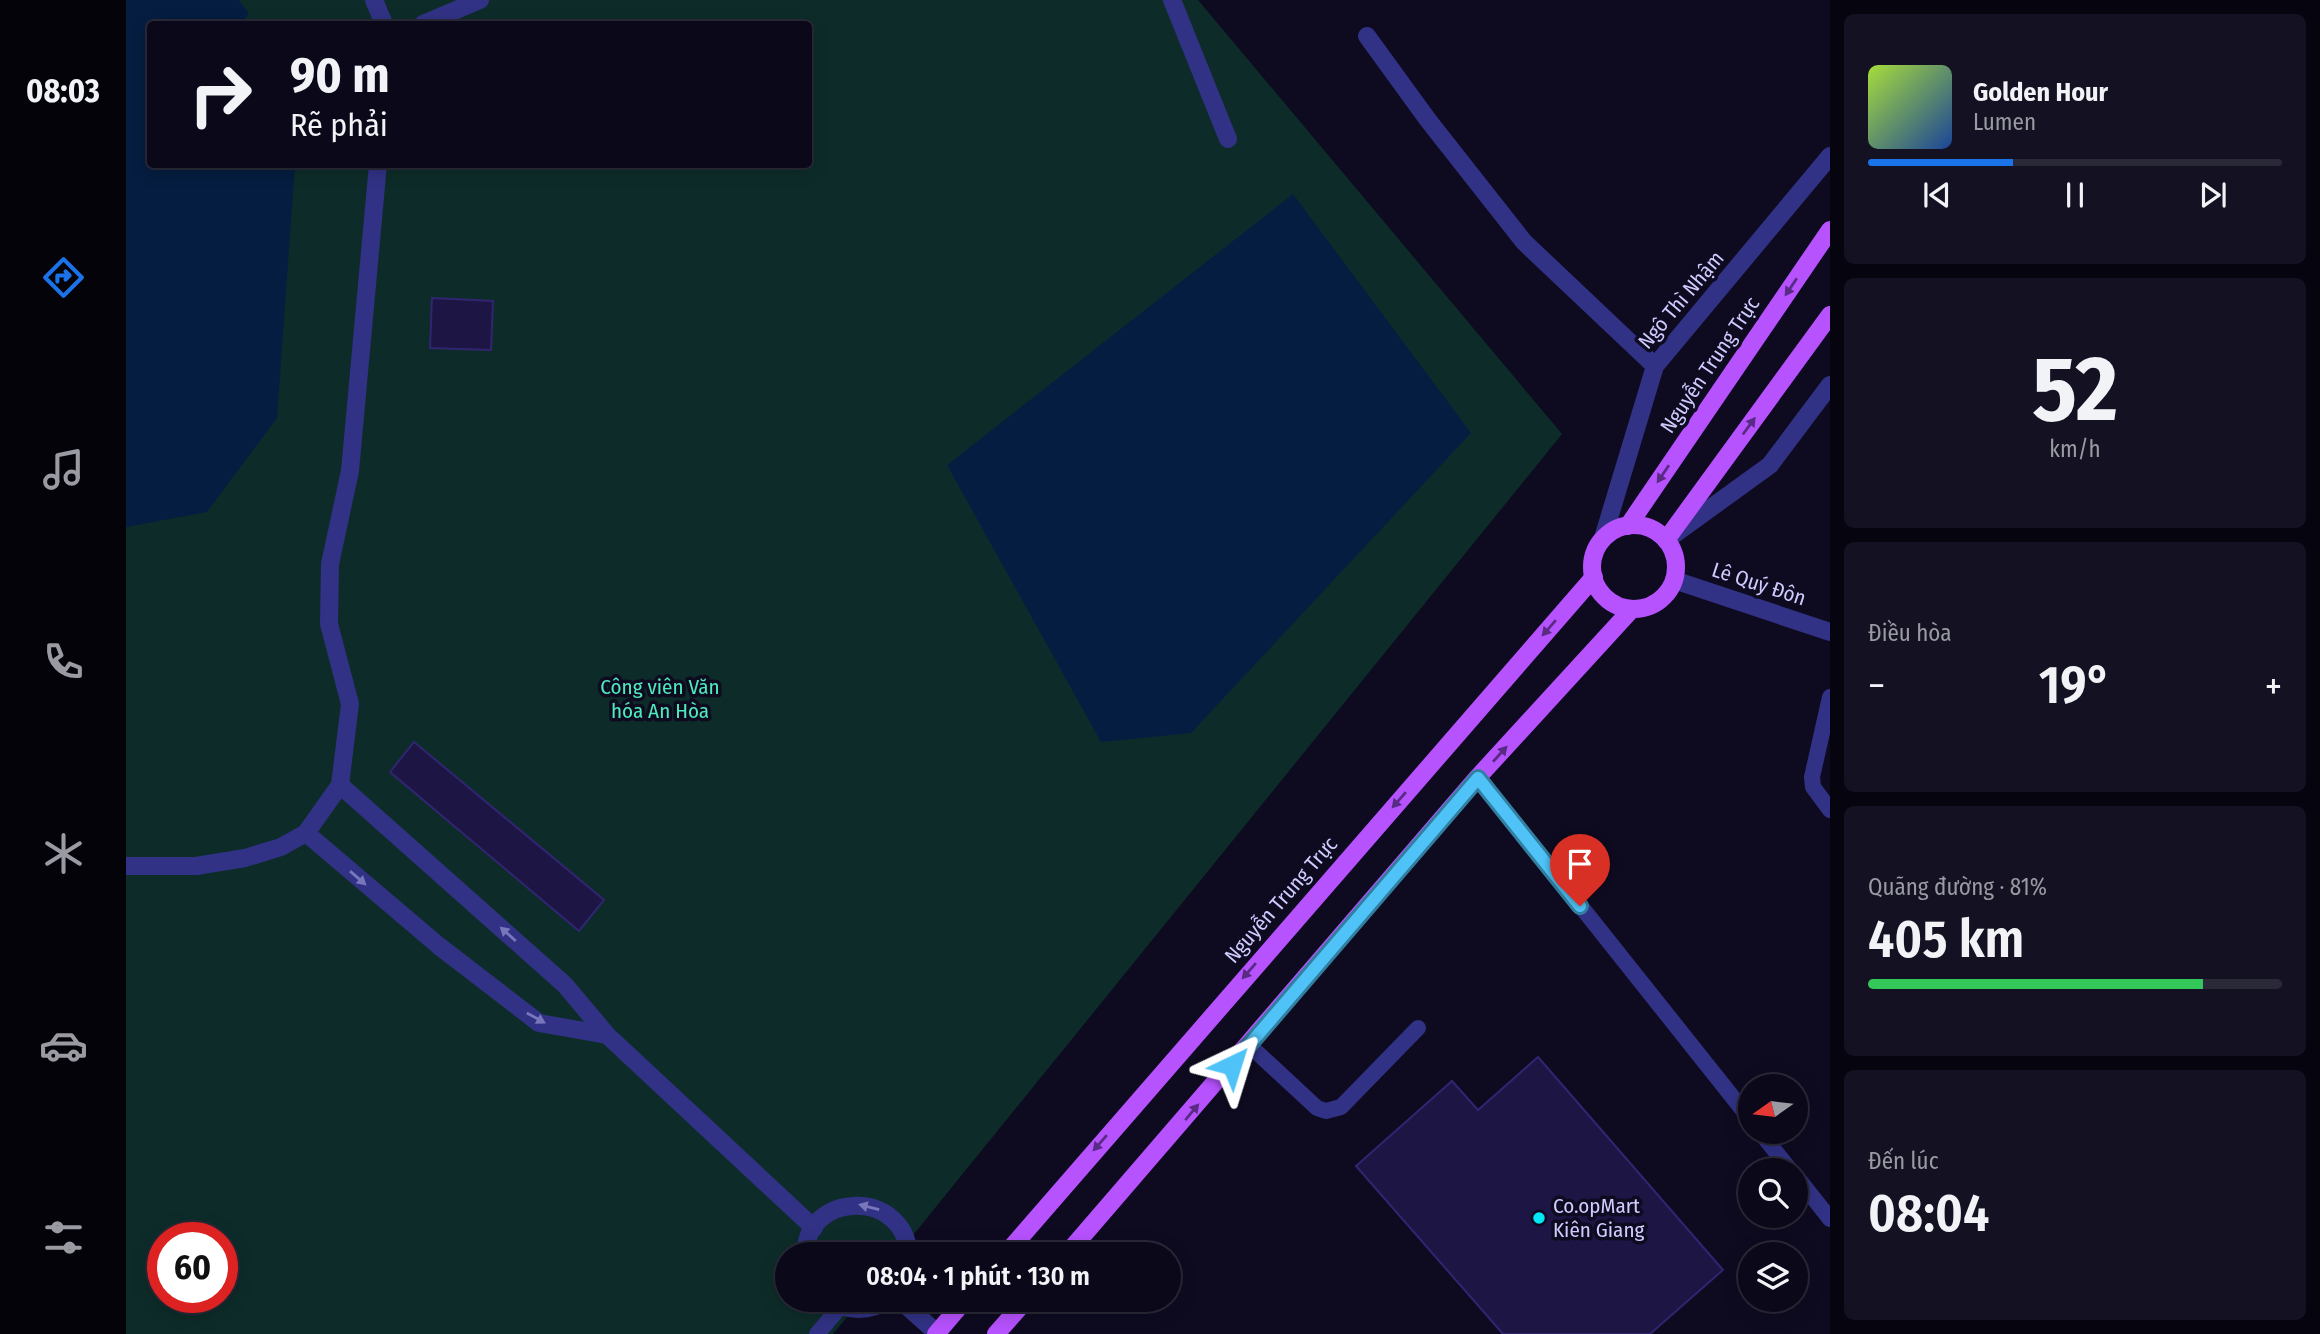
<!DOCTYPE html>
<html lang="vi">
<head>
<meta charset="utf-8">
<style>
  body { margin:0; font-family:"Fira Sans Condensed",sans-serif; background:#131122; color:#f1f3f6; height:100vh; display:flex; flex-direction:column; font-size:26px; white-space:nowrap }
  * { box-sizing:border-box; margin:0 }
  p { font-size:23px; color:#999aa2 }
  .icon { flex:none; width:38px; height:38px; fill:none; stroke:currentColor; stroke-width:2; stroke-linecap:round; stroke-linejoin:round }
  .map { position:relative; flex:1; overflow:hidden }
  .side { display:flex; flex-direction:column; gap:14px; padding:14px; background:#06040e; width:490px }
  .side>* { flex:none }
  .hud { position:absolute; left:21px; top:21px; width:665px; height:147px; border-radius:7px; box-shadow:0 4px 18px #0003,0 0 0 2px #2a2938; background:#0a0819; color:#f1f3f6; overflow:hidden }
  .needle { width:46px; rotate:256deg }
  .controls { position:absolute; left:1612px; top:1074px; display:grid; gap:14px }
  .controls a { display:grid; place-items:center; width:70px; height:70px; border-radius:50%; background:#0a0819; box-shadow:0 4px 18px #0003,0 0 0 2px #2a2938; font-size:35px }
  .speed { position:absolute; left:21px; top:1222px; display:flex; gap:14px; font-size:35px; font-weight:700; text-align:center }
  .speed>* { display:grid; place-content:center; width:91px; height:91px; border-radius:50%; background:#0a0819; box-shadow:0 4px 18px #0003,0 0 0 2px #2a2938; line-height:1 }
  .speed .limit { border:10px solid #d22; background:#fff; color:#111 }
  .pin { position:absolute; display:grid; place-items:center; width:60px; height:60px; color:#fff; margin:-72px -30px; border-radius:50% 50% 50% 0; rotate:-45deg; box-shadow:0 0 7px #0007 }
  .pin .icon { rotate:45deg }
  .me { position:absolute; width:77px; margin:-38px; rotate:41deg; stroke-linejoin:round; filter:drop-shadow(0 0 5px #0008) }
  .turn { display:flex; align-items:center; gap:24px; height:147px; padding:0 28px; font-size:32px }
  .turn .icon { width:91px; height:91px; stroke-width:2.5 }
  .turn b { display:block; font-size:49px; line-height:60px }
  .big { font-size:52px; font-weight:600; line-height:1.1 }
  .side .tile { flex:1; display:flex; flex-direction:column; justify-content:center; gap:10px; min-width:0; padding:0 24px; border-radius:10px; background:#131122 }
  .side .dial { align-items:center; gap:0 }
  .dial b { font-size:91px; line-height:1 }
  .song { display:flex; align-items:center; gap:21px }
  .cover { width:84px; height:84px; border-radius:10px; background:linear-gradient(135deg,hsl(80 70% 55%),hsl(220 70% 35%)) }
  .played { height:7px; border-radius:4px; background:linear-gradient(90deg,#1a73e8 35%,#2a2938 35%) }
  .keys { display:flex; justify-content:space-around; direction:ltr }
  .heat { display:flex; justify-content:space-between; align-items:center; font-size:38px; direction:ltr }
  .charge { height:10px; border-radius:5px; background:linear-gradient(90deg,#34c759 81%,#2a2938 0) }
  .trip { position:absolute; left:649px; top:1242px; width:406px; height:70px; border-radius:35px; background:#0a0819; box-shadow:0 4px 18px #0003,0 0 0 2px #2a2938; font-weight:600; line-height:70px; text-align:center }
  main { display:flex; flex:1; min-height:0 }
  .menu { display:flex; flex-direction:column; width:126px; justify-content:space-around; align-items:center; background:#04030a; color:#999aa2 }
  .menu .icon { width:49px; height:49px }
  .menu .current { color:#1a73e8 }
  .menu b { font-size:32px; color:#f1f3f6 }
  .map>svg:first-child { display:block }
  .green { fill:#0d2c29; fill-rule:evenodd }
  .water { fill:#051d40 }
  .building { fill:#1d1544; stroke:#312572; stroke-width:2 }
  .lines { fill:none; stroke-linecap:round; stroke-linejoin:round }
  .lane { stroke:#313285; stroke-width:16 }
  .street { stroke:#313285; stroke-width:18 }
  .primary { stroke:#b752ff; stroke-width:18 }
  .oneway { fill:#5a2b85 }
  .oneway2 { fill:#7877bc }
  .route-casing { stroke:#337fa1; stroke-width:18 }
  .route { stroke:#4fc3f7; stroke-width:12 }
  .poi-dot { fill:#00e8f6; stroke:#0e0b21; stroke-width:2.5 }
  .labels { text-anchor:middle; stroke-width:7; stroke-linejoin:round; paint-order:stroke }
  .street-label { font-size:21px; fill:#cfcbff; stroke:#0e0b21 }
  .park-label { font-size:21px; fill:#4deabc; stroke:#0e0b21 }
  .poi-label { font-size:21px; fill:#cfcbff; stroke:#0e0b21; text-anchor:start }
</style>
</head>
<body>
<main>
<nav class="menu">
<b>08:03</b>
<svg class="icon current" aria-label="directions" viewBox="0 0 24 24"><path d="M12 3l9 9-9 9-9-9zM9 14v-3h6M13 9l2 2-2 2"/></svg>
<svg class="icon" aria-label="music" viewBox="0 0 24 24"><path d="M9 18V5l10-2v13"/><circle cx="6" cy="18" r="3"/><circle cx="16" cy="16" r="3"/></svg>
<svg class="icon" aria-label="phone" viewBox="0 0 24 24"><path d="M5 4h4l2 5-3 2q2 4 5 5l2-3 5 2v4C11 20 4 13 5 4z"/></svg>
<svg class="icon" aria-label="climate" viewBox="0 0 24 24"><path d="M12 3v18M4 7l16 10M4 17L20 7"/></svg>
<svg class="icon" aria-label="car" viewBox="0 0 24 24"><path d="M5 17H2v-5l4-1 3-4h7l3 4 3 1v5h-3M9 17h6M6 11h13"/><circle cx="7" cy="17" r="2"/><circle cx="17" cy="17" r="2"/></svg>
<svg class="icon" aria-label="filters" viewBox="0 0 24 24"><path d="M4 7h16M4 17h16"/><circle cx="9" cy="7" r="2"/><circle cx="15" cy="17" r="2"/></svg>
</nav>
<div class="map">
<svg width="1704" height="1334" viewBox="0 0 1704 1334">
  <rect width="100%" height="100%" fill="#0e0b21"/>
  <path class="green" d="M0,0H1072L1436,434L771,1255H662V1300H735L707,1334H0ZM24,24H682V164H24ZM37,1237H96V1297H37Z"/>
  <g class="water">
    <polygon points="0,0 113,0 123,14 114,24 24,24 24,164 169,165 151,418 81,512 0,527"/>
    <polygon points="1167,194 1345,433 1065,733 975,742 821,465"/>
  </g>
  <g class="building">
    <polygon points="306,298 367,301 365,350 304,348"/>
    <polygon points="288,742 478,900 453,931 264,772"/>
    <polygon points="1412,1057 1597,1270 1524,1334 1377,1334 1230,1166 1326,1081 1352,1110"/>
  </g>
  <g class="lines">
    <g class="lane">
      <polyline points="1704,697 1686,777 1687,787 1704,810"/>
      <polyline points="1352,777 1624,1119"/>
      <polyline points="1123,1045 1191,1108 1200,1111 1215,1107 1292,1028"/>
      <polyline points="1634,1132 1665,1171"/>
      <polyline points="1670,1176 1704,1219"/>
      <polyline points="691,1334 714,1307"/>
    </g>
    <g class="street">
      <polyline points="248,0 258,24"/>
      <polyline points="1046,0 1102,139"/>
      <polyline points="297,24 354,0"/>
      <polyline points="1241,36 1302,120 1398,242 1529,366"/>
      <polyline points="1546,536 1644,465 1704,385"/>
      <polyline points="1477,538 1529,366 1704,156"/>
      <polyline points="1548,580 1704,632"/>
      <polyline points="214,785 439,985 481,1035 688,1228"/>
      <polyline points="180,833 313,946 413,1023 481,1035"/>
      <polyline points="0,866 70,866 119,858 155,847 180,833 214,785 224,704 203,624 204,564 224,471 252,164"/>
      <path d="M680,1255C677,1193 778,1186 783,1255"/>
      <path d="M704,1300C722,1312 744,1312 762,1300"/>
      <polyline points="774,1300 811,1333"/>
    </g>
    <g class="primary">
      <circle cx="1508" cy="567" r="42"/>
      <polyline points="1502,526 1704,230"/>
      <polyline points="1540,540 1704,315"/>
      <polyline points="879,1255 1468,577"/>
      <polyline points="940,1255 1352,777 1506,609"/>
      <polyline points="810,1334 839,1300"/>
      <polyline points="870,1334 900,1300"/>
    </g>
  </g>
  <defs><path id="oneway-solid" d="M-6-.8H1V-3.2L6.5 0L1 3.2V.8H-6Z" transform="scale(1.75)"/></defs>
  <g class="oneway">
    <use href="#oneway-solid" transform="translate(1665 287) rotate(124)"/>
    <use href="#oneway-solid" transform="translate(1623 426) rotate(-54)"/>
    <use href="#oneway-solid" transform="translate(1537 474) rotate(124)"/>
    <use href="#oneway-solid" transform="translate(1423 628) rotate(131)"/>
    <use href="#oneway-solid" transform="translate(1374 754) rotate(-48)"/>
    <use href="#oneway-solid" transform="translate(1273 800) rotate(131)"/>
    <use href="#oneway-solid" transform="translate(1123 971) rotate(131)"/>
    <use href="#oneway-solid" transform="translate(1066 1112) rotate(-50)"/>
    <use href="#oneway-solid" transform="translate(974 1143) rotate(131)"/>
  </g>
  <g class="oneway2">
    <use href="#oneway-solid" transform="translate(232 878) rotate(41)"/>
    <use href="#oneway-solid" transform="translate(382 934) rotate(-138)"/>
    <use href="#oneway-solid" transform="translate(410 1018) rotate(29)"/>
    <use href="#oneway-solid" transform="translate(743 1207) rotate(-166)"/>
  </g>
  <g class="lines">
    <g class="route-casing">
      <polyline id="route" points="1106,1065 1352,778 1454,906"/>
    </g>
    <use href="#route" class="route"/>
  </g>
  <circle class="poi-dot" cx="1413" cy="1218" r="7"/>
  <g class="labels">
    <g class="street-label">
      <text transform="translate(1555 300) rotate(-50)" y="7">Ngô Thì Nhậm</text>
      <text transform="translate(1584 365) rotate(-56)" y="7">Nguyễn Trung Trực</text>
      <text transform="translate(1633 584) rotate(18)" y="7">Lê Quý Đôn</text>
      <text transform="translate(1155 900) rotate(-49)" y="7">Nguyễn Trung Trực</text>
    </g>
    <g class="park-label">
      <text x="534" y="694">Công viên Văn<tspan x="534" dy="24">hóa An Hòa</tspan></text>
    </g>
    <g class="poi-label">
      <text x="1427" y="1213">Co.opMart<tspan x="1427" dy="24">Kiên Giang</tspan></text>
    </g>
  </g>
</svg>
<div class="controls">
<a><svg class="needle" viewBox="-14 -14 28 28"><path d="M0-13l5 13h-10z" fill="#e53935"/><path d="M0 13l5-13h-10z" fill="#999aa2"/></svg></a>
<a><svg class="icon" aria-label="search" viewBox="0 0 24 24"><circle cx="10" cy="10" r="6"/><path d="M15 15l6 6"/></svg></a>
<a><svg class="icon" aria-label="layers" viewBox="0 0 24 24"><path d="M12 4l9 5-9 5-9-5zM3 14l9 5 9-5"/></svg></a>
</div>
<div class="speed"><div class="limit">60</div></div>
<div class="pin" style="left:1454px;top:906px;background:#d93025"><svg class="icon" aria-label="arrive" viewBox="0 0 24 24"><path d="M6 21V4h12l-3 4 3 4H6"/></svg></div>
<svg class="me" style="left:1106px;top:1065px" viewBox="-20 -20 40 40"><path d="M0-17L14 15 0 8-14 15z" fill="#4fc3f7" stroke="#fff" stroke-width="4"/></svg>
<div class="trip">08:04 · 1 phút · 130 m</div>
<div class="hud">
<div class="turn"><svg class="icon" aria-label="right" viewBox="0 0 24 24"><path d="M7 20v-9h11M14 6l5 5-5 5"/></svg><div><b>90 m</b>Rẽ phải</div></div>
</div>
</div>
<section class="side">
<div class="tile">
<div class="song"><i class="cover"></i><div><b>Golden Hour</b><p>Lumen</p></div></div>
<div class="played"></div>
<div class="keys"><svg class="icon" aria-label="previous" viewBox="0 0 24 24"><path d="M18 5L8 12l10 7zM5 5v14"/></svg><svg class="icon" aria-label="pause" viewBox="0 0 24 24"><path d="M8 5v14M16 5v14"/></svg><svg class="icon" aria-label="next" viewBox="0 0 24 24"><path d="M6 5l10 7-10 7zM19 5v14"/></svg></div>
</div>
<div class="tile dial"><b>52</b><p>km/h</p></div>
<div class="tile"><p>Điều hòa</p>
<div class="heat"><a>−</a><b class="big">19°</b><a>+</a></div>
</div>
<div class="tile"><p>Quãng đường · 81%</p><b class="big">405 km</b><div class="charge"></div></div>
<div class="tile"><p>Đến lúc</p><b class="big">08:04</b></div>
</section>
</main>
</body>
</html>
